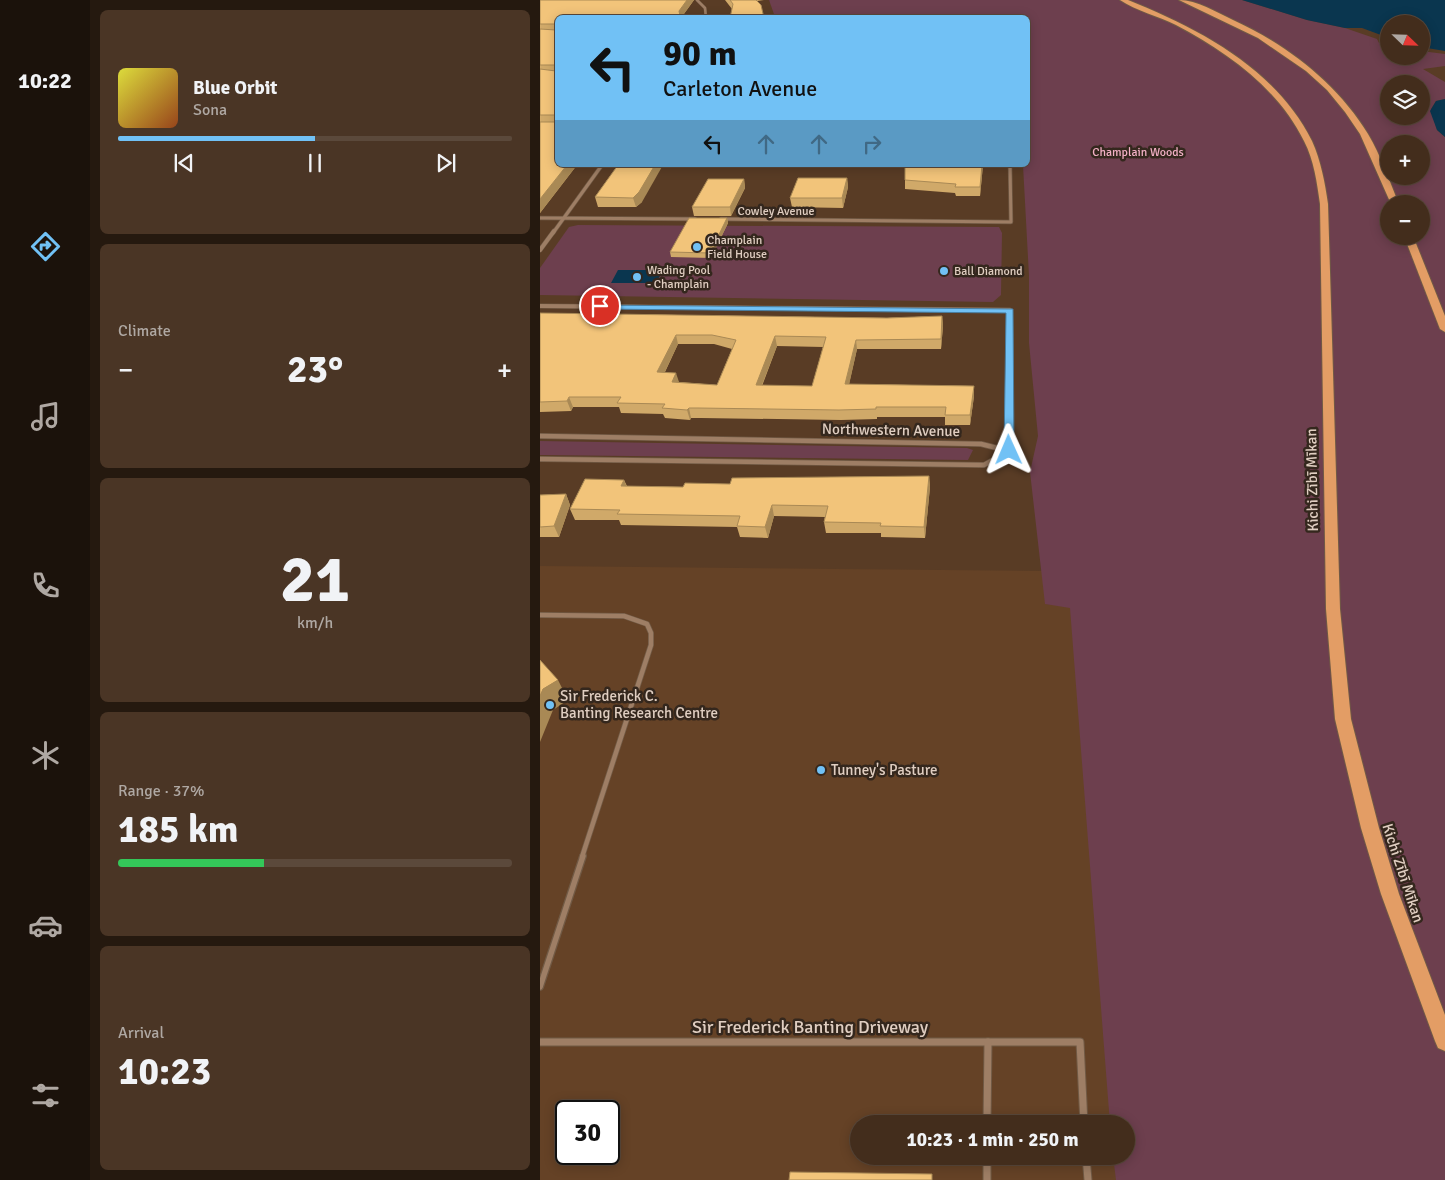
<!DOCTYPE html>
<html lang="en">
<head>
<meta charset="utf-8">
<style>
  body { margin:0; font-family:Signika,sans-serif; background:#4a3525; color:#f1f3f6; height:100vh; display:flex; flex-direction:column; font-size:19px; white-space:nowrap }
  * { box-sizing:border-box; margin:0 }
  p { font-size:16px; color:#afa8a3 }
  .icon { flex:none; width:28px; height:28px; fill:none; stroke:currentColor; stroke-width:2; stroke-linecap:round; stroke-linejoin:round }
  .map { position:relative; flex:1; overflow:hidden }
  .sheet { display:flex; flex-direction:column; gap:10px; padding:10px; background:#25190f; width:450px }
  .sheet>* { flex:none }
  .banner { position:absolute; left:15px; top:15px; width:475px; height:152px; border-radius:8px; box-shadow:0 2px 12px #0003,0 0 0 1px #5b493b; background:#71c1f5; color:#111; overflow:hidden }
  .needle { width:32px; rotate:113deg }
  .tools { position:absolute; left:840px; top:15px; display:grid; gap:10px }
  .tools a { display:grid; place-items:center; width:50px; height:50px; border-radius:50%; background:#432d1c; box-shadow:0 2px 12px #0003,0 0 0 1px #5b493b; font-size:25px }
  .speed { position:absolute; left:15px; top:1100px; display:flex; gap:10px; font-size:25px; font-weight:700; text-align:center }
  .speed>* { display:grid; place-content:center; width:65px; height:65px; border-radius:50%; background:#432d1c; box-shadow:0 2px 12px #0003,0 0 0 1px #5b493b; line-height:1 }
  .speed .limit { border:2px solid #111; border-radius:8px; background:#fff; color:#111 }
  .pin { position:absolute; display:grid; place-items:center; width:42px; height:42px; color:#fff; margin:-21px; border:2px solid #fff; border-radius:50%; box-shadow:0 1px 5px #0007 }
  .me { position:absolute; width:55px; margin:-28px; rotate:359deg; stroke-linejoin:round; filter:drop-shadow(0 0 4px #0008) }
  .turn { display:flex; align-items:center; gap:18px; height:105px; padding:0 25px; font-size:22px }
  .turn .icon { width:65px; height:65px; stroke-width:2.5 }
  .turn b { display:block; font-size:35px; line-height:42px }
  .lanes { display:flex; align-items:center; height:48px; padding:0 25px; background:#0003; justify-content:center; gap:25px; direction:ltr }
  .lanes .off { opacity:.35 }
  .big { font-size:38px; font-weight:700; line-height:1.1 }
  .sheet .widget { flex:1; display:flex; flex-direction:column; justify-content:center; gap:8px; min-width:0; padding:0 18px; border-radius:8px; background:#4a3525 }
  .sheet .dial { align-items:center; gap:0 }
  .dial b { font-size:65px; line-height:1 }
  .song { display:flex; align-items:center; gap:15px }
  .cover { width:60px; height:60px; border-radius:8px; background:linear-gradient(135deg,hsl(60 70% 55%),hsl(20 70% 35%)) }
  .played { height:5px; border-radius:2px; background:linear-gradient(90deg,#71c1f5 50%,#5b493b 50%) }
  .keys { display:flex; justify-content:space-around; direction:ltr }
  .heat { display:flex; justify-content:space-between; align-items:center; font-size:28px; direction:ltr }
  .charge { height:8px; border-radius:4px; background:linear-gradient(90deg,#34c759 37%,#5b493b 0) }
  .trip { position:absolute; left:310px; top:1115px; width:285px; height:50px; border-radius:25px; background:#432d1c; box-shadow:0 2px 12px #0003,0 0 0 1px #5b493b; font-weight:700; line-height:50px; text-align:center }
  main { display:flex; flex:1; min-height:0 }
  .dock { display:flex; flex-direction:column; width:90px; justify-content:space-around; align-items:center; background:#1b120b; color:#afa8a3 }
  .dock .icon { width:35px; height:35px }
  .dock .active { color:#71c1f5 }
  .dock b { font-size:22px; color:#f1f3f6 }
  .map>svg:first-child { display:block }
  .built { fill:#654226; fill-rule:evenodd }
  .green { fill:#6d3f4e; fill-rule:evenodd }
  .water { fill:#0a364f }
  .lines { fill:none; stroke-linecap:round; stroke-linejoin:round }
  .service-far1-casing { stroke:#715a45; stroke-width:6 }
  .service-casing { stroke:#715a45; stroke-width:8 }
  .minor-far4-casing { stroke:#715a45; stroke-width:3 }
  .minor-far3-casing { stroke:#715a45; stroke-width:4.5 }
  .minor-far2-casing { stroke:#715a45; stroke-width:5 }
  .minor-far1-casing { stroke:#715a45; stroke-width:6 }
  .minor-casing { stroke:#715a45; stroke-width:9 }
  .trunk-casing { stroke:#715a45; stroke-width:2 }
  .service-far1 { stroke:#9e7e65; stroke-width:4.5 }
  .service { stroke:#9e7e65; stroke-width:5.5 }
  .minor-far4 { stroke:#9e7e65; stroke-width:2.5 }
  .minor-far3 { stroke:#9e7e65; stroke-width:3 }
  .minor-far2 { stroke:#9e7e65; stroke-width:4 }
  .minor-far1 { stroke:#9e7e65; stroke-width:4.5 }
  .minor { stroke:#9e7e65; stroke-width:7 }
  .trunk { fill:#e39d65; fill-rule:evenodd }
  .wall { fill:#d0a969; fill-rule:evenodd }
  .shaded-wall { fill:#a98955 }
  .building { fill:#f2c47a; stroke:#a98955; fill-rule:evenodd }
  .route { fill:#71c1f5; stroke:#497d9f }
  .poi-dot { fill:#71c1f5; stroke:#34271d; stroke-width:2 }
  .labels { text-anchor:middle; stroke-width:5; stroke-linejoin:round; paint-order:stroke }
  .far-park-label { font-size:12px; fill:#f3b0c5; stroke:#34271d }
  .far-street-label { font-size:12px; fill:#e0cec1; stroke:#34271d }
  .far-poi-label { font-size:12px; fill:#e0cec1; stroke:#34271d; text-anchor:start }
  .street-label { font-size:15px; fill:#e0cec1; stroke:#34271d }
  .poi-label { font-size:15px; fill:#e0cec1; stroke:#34271d; text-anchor:start }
  .near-street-label { font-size:18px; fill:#e0cec1; stroke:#34271d }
</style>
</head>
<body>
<main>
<nav class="dock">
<b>10:22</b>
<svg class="icon active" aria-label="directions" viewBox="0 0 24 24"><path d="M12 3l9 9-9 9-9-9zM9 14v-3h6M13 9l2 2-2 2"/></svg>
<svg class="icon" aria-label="music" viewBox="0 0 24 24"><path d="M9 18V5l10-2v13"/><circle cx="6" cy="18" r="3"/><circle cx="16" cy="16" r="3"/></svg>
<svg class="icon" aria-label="phone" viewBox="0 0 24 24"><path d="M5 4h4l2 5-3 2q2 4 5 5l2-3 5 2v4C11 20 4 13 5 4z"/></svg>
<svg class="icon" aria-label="climate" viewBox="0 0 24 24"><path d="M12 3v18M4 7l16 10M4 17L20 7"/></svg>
<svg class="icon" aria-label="car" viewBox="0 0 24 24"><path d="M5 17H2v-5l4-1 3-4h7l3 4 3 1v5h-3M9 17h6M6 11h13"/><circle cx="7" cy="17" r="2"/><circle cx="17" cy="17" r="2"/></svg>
<svg class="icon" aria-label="filters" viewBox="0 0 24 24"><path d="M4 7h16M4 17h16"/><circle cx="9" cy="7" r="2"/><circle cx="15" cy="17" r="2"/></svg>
</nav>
<section class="sheet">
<div class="widget">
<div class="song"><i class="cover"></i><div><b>Blue Orbit</b><p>Sona</p></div></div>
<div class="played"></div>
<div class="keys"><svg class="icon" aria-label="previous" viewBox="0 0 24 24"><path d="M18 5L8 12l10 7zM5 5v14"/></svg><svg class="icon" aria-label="pause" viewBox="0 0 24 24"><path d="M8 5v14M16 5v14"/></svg><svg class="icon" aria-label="next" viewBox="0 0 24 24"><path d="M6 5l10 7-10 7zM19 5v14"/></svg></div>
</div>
<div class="widget"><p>Climate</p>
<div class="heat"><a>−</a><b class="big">23°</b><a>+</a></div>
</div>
<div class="widget dial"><b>21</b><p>km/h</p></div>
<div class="widget"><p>Range · 37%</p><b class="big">185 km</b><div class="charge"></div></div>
<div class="widget"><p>Arrival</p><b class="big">10:23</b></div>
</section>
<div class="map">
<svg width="905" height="1180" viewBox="0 0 905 1180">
  <rect width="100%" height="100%" fill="#593c25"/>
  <path class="built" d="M0,566L502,571L506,604L549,609L595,1180H0ZM26,1111H69V1154H26ZM319,1124H586V1156H319Z"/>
  <g class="green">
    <path d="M229,0H702L767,20L805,28L837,39L839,43L849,45V56H881V51L905,54V66L883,69L905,82V99L896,101L891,109L897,130L905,137V1180H576L573,1156H586V1124H570L530,608L505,604L490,472L498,436L489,343V276L483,165H488V18L235,17ZM849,84H881V116H849ZM849,144H881V176H849ZM849,204H881V236H849Z"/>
    <polygon points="38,225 459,227 462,233 461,295 453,302 0,295 0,268 29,227"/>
    <polygon points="0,441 427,448 433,450 428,460 0,455"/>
  </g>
  <g class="water">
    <polygon points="702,0 905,0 905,51 881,47 881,24 849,24 849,38 822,28 805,28 767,20"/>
    <polygon points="905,99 905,137 897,130 890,111 896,101"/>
    <polygon points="78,270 123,270 116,283 71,283"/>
  </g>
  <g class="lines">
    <g class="service-far1-casing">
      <polyline id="service-far1" points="0,615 84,616 107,624 111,633 111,645 42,857"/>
    </g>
    <g class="service-casing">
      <polyline id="service" points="0,987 43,856"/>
    </g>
    <g class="minor-far4-casing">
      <polyline id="minor-far4" points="157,0 165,8 166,18"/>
    </g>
    <g class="minor-far3-casing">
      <g id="minor-far3">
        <polyline points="0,218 155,219"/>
        <polyline points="181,219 471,222 470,165"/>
        <polyline points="13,233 62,165"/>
      </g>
    </g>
    <g class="minor-far2-casing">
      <g id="minor-far2">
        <polyline points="0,250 14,231"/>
        <polyline points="0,306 470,310 469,395"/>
      </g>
    </g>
    <g class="minor-far1-casing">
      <g id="minor-far1">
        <polyline points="0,436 441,444 469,451"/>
        <polyline points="469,451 469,394"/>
        <polyline points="0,459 444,465 469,451"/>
      </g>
    </g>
    <g class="minor-casing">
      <g id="minor">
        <polyline points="0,1042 540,1042 544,1124"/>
        <polyline points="447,1124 448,1042"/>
        <polyline points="447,1156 447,1180"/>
        <polyline points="546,1156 548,1180"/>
      </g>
    </g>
    <g class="trunk-casing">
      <g id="trunk">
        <path d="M580,0H588C660,29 736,69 772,141C781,161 785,183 788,204L800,609L811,719L839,828L859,894L905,1015V1051L898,1048L895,1041L841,894L821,828L795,719L786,609L780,204C777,183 774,160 764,141C738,88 687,52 636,25C618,16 596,11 580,0Z"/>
        <path d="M639,0C657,0 676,12 693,20C746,44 797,83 828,134C841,156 849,180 859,204H851L820,134L805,112L787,90L766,71L718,38Z"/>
        <polygon points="864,236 873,236 905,316 905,332 900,329"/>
      </g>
    </g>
    <use href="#service-far1" class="service-far1"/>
    <use href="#service" class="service"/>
    <use href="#minor-far4" class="minor-far4"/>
    <use href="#minor-far3" class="minor-far3"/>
    <use href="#minor-far2" class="minor-far2"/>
    <use href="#minor-far1" class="minor-far1"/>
    <use href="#minor" class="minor"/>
    <use href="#trunk" class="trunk"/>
  </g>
  <g class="wall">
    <polygon points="0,0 154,0 141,18 18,18 18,165 37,165 0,213"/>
    <polygon points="185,0 224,0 217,1 192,9"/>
    <polygon points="78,165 102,202 96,207 58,207 55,197"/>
    <polygon points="365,165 443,165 440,196 416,196 415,193 365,189"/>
    <polygon points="307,178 308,187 303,208 252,207 250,198"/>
    <polygon points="204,179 205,188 191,216 154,216 152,207"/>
    <polygon points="187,218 188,223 171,258 131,257 130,252"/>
    <path d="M0,313L347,318L402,316L403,326L401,349H317L309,384L434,386V396L430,425H405V417H337V419L301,420L161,418H151L150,420L125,418L123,414L81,413L79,407H33L31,411L0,412ZM138,344H174L192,349L177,385L139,382L125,372ZM237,346L283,347L272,386H222Z"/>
    <polygon points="389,476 390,487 385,538 341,537 341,533 286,533 284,522 285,517 234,516 228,538 200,537 197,527 81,525 79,520 35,520 30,509 84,480 87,486 143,487 190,484"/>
    <polygon points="26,494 30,505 19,537 0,537 0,495"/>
  </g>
  <g class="shaded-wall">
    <polygon points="147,0 154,0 141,18 138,18 139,11"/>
    <polygon points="27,165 37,165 0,213 0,199"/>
    <polygon points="115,165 123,165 102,202 96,207 93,198"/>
    <polygon points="442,165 443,165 440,196 440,187"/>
    <polygon points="307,178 308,187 303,208 302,198"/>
    <polygon points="204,179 205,188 191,216 190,207"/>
    <polygon points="187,218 188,223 171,258 170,253"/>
    <polygon points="402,316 403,326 401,349 401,339"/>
    <polygon points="136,335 138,344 120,382 117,372"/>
    <polygon points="235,336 237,346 218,395 216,385"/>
    <polygon points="316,340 317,349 307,394 305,384"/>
    <polygon points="136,373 139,382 132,382"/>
    <polygon points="434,386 434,396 430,425 430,415"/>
    <polygon points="29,397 33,407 31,411 27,401"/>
    <polygon points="149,408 151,418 150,420 147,410"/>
    <polygon points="389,476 390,487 385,538 384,527"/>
    <polygon points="84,480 88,490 81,486"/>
    <polygon points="26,494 30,505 19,537 14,526"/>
    <polygon points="232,505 234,516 228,538 225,527"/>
    <polygon points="18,680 28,700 13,710 0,742 0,696 3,689"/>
  </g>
  <g class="building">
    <polygon points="0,0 147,0 139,11 140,16 138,18 18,18 18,26 16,24 0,24"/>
    <polygon points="190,0 216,0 221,5 224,18 190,18 193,4"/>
    <polygon points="0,29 16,30 18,29 18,66 16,65 0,65"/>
    <polygon points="0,69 16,71 18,69 18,117 15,115 0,115"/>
    <polygon points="18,120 18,165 27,165 0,199 0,122 16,122"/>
    <polygon points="78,165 115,165 99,192 93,198 55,197"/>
    <polygon points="365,165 442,165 440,187 415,187 416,184 365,180"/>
    <polygon points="258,178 307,178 302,198 250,198"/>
    <polygon points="168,179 204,179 190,207 152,207"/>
    <polygon points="149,218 187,218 170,253 130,252"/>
    <path d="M0,313L347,318L402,316L401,339L316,340L305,384L434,386L430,415H405L406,407H336V409L299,410L158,408H149L147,410L122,408L125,404L77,403L81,397H29L27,401L0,402ZM136,335H172L196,340L177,385L132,382L136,373L117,372ZM235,336L286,337L272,386L216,385Z"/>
    <polygon points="389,476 384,527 340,526 341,523 284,522 288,506 232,505 225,527 197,526 200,516 77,514 80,510 30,509 45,479 84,480 81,486 143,487 145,483 190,484 192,478"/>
    <polygon points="26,494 14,526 0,527 0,495"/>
    <polygon points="0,660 18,680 3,689 0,696"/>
    <polygon points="250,1172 392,1174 392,1180 249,1180"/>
  </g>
  <polygon class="route" points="57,305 473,309 474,450 469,453 464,450 466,313 60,309 56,306"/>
  <g class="poi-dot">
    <circle cx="157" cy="247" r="5"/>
    <circle cx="404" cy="271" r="5"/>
    <circle cx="97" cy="277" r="5"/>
    <circle cx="10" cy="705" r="5"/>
    <circle cx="281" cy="770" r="5"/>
  </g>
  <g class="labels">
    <g class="far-park-label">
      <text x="598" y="156">Champlain Woods</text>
    </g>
    <g class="far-street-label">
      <text x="236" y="215">Cowley Avenue</text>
    </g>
    <g class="far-poi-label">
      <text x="167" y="244">Champlain<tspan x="167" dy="14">Field House</tspan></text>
      <text x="107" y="274">Wading Pool<tspan x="107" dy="14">- Champlain</tspan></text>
      <text x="414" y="275">Ball Diamond</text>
    </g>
    <g class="street-label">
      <text transform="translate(351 430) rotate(1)" y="5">Northwestern Avenue</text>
      <text transform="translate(772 480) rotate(-91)" y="5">Kichi Zībī Mīkan</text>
      <text transform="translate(863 873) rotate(72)" y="5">Kichi Zībī Mīkan</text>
    </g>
    <g class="poi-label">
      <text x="20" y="701">Sir Frederick C.<tspan x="20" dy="17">Banting Research Centre</tspan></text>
      <text x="291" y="775">Tunney's Pasture</text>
    </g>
    <g class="near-street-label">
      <text x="270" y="1033">Sir Frederick Banting Driveway</text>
    </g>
  </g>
</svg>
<div class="tools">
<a><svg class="needle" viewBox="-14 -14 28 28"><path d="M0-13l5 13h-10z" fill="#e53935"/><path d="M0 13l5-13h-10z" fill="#afa8a3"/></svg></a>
<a><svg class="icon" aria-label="layers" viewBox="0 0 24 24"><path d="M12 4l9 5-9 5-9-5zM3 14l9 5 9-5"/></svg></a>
<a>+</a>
<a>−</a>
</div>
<div class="speed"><div class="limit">30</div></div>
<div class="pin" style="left:60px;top:306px;background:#d93025"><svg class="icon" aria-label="arrive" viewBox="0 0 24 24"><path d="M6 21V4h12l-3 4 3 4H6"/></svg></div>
<svg class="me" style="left:469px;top:450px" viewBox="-20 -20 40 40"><path d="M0-17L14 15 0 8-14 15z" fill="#71c1f5" stroke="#fff" stroke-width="4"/></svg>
<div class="trip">10:23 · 1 min · 250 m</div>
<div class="banner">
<div class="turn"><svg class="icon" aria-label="left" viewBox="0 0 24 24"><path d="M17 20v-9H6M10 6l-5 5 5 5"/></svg><div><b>90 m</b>Carleton Avenue</div></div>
<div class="lanes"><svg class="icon" aria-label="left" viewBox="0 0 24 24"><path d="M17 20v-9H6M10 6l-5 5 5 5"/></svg><svg class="icon off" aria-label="ahead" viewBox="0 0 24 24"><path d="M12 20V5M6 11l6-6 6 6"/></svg><svg class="icon off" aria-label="ahead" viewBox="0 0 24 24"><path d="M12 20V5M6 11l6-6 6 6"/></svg><svg class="icon off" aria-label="right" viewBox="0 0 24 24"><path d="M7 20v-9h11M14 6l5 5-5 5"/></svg></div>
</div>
</div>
</main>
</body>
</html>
